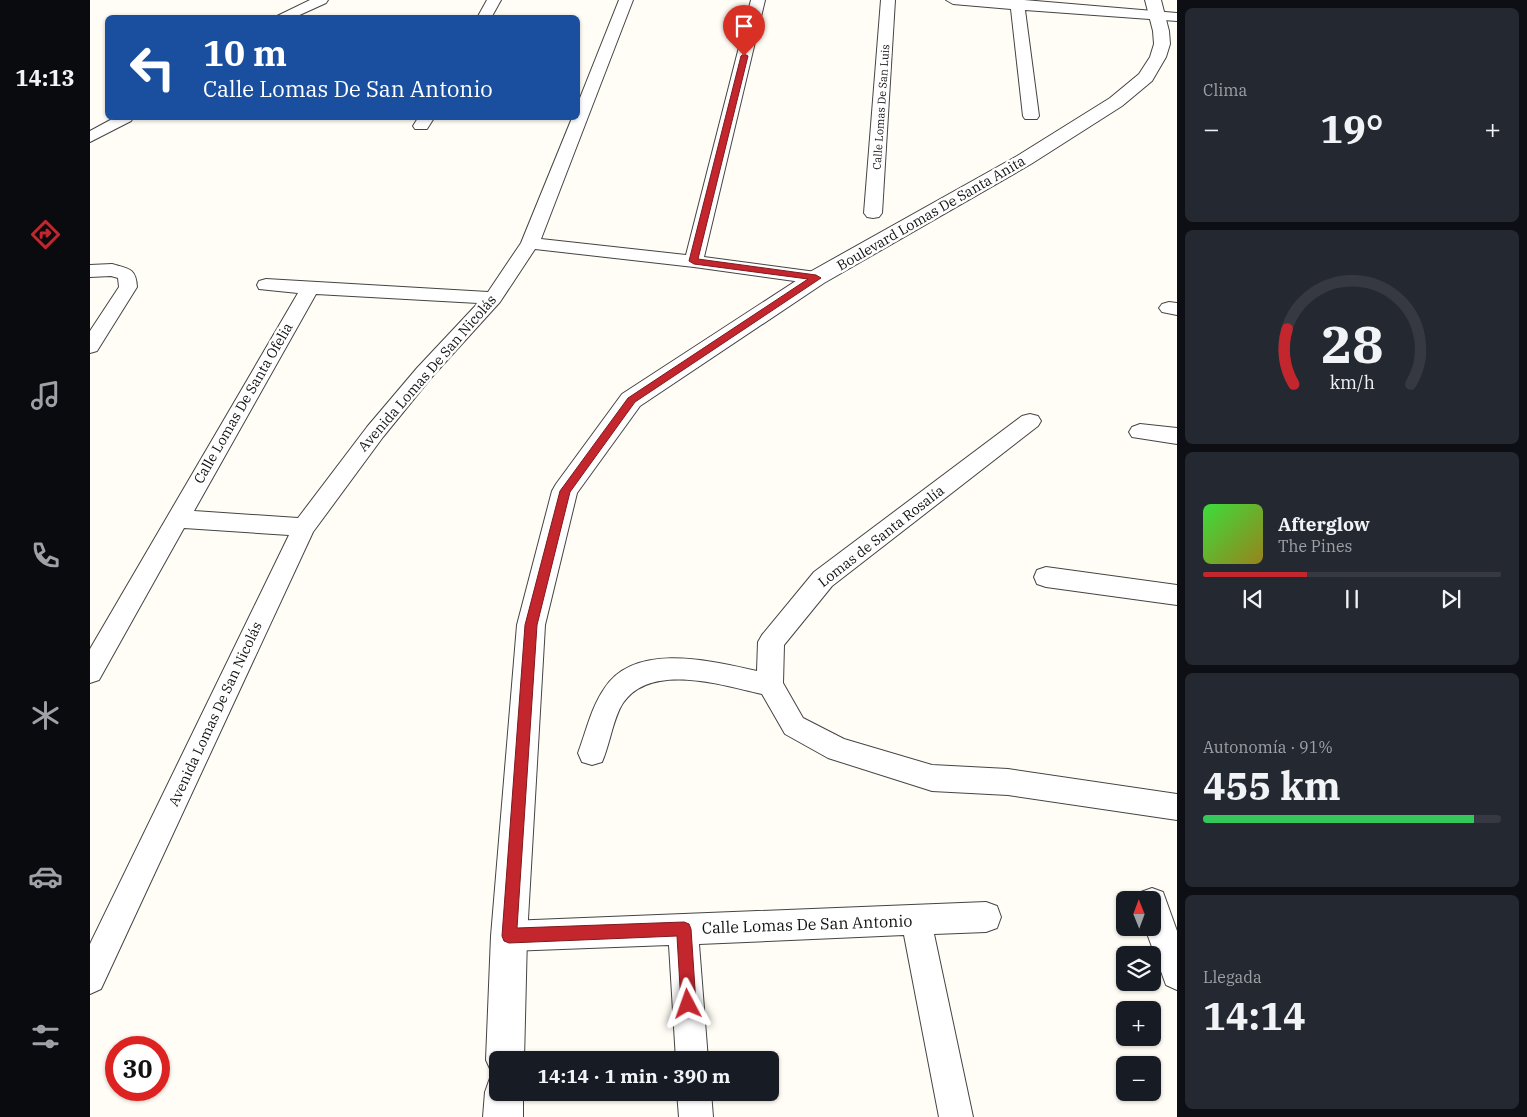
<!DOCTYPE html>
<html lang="es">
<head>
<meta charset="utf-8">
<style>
  body { margin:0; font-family:"IBM Plex Serif",serif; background:#242831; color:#f1f3f6; height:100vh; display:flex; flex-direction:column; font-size:19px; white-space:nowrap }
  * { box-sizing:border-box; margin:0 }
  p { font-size:16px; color:#9ea1a6 }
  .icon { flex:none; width:28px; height:28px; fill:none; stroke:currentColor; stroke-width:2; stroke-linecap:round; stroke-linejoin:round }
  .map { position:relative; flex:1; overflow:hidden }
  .details { display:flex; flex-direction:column; gap:8px; padding:8px; background:#0d0f14; width:350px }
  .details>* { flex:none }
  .guide { position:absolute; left:15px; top:15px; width:475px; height:105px; border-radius:8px; box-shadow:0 1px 4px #0004; background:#1a4fa0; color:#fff; overflow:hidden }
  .needle { width:32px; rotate:359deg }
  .fabs { position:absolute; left:1026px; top:891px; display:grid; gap:10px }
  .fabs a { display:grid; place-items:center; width:45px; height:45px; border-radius:8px; background:#171b24; box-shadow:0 1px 4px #0004; font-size:25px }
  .speed { position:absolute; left:15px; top:1036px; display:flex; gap:10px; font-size:25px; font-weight:700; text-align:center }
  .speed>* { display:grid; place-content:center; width:65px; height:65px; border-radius:50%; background:#171b24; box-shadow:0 1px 4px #0004; line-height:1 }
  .speed .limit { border:8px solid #d22; background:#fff; color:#111 }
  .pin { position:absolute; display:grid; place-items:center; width:42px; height:42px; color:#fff; margin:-51px -21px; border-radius:50% 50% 50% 0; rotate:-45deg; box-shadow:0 0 5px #0007 }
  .pin .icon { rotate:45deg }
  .me { position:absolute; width:55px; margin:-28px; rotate:356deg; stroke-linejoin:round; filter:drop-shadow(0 0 4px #0008) }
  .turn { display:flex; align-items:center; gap:18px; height:105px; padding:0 15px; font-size:22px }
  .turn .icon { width:65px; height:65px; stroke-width:2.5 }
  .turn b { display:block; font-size:35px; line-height:42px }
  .big { font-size:38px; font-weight:800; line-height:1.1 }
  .details .tile { flex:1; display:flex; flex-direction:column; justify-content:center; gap:8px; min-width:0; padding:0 18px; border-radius:8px; background:#242831 }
  .details .dial { align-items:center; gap:0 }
  .dial svg { height:130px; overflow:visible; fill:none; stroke:#363941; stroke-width:7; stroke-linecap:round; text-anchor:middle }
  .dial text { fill:#f1f3f6; stroke:none }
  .song { display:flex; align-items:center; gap:15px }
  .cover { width:60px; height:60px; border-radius:8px; background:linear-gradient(135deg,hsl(120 70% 55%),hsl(50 70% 35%)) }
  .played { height:5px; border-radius:2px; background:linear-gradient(90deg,#c4262e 35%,#363941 35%) }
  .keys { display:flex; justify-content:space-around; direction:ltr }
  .heat { display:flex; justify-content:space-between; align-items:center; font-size:28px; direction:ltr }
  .charge { height:8px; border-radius:4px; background:linear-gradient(90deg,#34c759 91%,#363941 0) }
  .trip { position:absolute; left:399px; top:1051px; width:290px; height:50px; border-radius:8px; background:#171b24; box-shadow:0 1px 4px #0004; font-weight:800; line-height:50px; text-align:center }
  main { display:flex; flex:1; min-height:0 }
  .menu { display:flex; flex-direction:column; width:90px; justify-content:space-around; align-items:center; background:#090b0e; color:#9ea1a6 }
  .menu .icon { width:35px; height:35px }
  .menu .active { color:#c4262e }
  .menu b { font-size:22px; color:#f1f3f6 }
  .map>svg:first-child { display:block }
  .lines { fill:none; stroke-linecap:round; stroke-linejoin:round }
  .minor-casing { stroke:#444; stroke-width:2 }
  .tertiary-casing { stroke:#444; stroke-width:2 }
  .minor { fill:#fff; fill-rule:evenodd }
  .tertiary { fill:#fff; fill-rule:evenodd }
  .route { fill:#c4262e; stroke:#7f191e }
  .labels { text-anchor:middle; stroke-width:5; stroke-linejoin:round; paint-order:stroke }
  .far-street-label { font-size:11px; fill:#111; stroke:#fff }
  .street-label { font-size:14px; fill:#111; stroke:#fff }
  .near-street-label { font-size:16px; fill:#111; stroke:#fff }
</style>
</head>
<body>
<main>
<nav class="menu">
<b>14:13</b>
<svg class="icon active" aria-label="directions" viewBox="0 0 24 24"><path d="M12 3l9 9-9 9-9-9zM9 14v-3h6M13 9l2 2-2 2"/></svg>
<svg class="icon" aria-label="music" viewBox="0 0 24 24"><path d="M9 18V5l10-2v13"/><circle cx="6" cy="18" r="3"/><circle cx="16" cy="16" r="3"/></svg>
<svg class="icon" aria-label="phone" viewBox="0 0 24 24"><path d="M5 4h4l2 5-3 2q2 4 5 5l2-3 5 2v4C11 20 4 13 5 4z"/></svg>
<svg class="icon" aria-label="climate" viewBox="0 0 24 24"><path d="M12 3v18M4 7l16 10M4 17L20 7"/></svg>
<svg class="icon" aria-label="car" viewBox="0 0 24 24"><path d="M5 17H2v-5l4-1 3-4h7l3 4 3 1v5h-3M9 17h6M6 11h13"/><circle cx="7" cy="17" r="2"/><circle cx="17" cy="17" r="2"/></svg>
<svg class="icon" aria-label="filters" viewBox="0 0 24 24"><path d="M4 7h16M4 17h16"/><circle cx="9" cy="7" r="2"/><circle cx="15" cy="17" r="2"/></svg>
</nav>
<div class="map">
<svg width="1087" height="1117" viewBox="0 0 1087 1117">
  <rect width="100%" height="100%" fill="#fffdf5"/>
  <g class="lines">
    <g class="minor-casing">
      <g id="minor">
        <polygon points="220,0 238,0 236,3 203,18 183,18"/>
        <polygon points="397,0 411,0 401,18 387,18"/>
        <path d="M529,0H543L451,239L596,255L661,0H675L614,257L726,272L733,274L735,278L733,282L726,284L604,267L445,249L410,302L341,378L293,437L223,532L11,989L0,994V944L199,535L94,528L9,680L0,683V649L208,293L169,289L167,285L169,281L176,279L398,292L431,243L482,118H488V103ZM226,294L388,303L327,368L277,427L208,518L104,511Z"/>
        <polygon points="791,0 805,0 792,213 789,217 783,218 777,217 774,213"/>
        <polygon points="856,0 934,0 1087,13 1087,21 935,10 949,116 947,119 935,119 933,116 921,9 863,4"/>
        <polygon points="24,118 43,118 41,121 0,142 0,131"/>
        <polygon points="328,118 344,118 337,129 325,129 323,126"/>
        <path d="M22,264C39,269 46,268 47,287L7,351L0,353V331L29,287L28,278L21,276L0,277V265Z"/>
        <polygon points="1079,302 1087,303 1087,315 1072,312 1069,308 1072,304"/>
        <path d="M940,414L948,416L951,421L948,426L742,586L694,645L693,683L713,718L754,739L842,765L918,769L1087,794V820L918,795L842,791L738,758L695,734L672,694C632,685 561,662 533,703C523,718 520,744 512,762L502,765L492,762L488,753C496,732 501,708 514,689C544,641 622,661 667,671L668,642L672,635L724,572L932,416Z"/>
        <polygon points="1050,424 1087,428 1087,444 1042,437 1039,432 1042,427"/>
        <polygon points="956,567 1087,585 1087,605 956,587 947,584 944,577 947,570"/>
        <polygon points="1062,888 1073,892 1087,931 1087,990 1076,985 1055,928 1062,928 1062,900 1048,900 1051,892"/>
        <polygon points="896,902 907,906 911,917 907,928 896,932 844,934 883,1117 849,1117 814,935 609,944 618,1060 586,1060 579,945 419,951 408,947 404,936 408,925 419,921"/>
        <polygon points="587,1092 621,1092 623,1117 589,1117"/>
      </g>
    </g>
    <g class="tertiary-casing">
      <polygon id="tertiary" points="1055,0 1071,0 1079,31 1080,44 1076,57 1062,81 1032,106 941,164 734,283 550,406 487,493 455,625 437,936 434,1060 408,1060 408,1092 433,1092 433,1117 393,1117 395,1092 400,1078 407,1076 402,1073 396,1060 401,936 427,625 462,491 466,484 532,394 718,273 927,156 1020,98 1049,74 1060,57 1064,44 1063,31"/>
    </g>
    <use href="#minor" class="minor"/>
    <use href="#tertiary" class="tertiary"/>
  </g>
  <polygon class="route" points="654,54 658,56 608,259 726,275 731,278 545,402 480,492 447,625 427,928 594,922 599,924 601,929 606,1004 604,1009 598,1012 593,1009 591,1004 587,936 419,943 414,941 412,936 435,625 470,491 538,398 718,279 604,264 599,261 651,56"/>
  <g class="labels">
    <g class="far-street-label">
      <text transform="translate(791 107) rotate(-86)" y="4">Calle Lomas De San Luis</text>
    </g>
    <g class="street-label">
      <text transform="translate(841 213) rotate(-30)" y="5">Boulevard Lomas De Santa Anita</text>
      <text transform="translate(337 373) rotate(-49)" y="5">Avenida Lomas De San Nicolás</text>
      <text transform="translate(153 403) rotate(-60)" y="5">Calle Lomas De Santa Ofelia</text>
      <text transform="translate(791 536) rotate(-38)" y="5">Lomas de Santa Rosalía</text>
      <text transform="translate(125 714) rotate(-65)" y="5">Avenida Lomas De San Nicolás</text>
    </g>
    <g class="near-street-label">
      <text transform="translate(717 924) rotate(-2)" y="6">Calle Lomas De San Antonio</text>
    </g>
  </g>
</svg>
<div class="fabs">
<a><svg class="needle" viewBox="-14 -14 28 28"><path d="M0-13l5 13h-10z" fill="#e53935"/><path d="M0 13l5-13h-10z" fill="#9ea1a6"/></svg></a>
<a><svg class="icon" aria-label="layers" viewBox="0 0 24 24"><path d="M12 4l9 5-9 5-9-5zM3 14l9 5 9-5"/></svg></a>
<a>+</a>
<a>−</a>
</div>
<div class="speed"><div class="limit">30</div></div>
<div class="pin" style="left:654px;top:56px;background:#d93025"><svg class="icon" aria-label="arrive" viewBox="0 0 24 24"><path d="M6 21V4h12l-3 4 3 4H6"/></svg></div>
<svg class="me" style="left:598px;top:1004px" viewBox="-20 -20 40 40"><path d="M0-17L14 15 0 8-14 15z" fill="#c4262e" stroke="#fff" stroke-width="4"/></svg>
<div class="trip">14:14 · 1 min · 390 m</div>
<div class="guide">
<div class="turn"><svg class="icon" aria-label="left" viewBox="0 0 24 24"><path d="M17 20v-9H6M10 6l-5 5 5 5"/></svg><div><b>10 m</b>Calle Lomas De San Antonio</div></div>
</div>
</div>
<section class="details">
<div class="tile"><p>Clima</p>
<div class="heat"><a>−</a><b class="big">19°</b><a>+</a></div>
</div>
<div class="tile dial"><svg viewBox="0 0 100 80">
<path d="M14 69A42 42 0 1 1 86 69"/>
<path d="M14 69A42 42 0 0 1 10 35" stroke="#c4262e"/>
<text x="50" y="56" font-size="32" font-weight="700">28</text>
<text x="50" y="72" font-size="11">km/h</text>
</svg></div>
<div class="tile">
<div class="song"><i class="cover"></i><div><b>Afterglow</b><p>The Pines</p></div></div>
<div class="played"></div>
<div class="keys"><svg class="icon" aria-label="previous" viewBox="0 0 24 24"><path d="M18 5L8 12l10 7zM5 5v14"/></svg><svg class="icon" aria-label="pause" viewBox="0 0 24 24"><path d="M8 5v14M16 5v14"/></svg><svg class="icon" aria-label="next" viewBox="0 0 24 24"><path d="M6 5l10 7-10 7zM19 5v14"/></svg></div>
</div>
<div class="tile"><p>Autonomía · 91%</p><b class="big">455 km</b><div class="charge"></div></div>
<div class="tile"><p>Llegada</p><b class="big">14:14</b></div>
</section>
</main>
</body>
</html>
